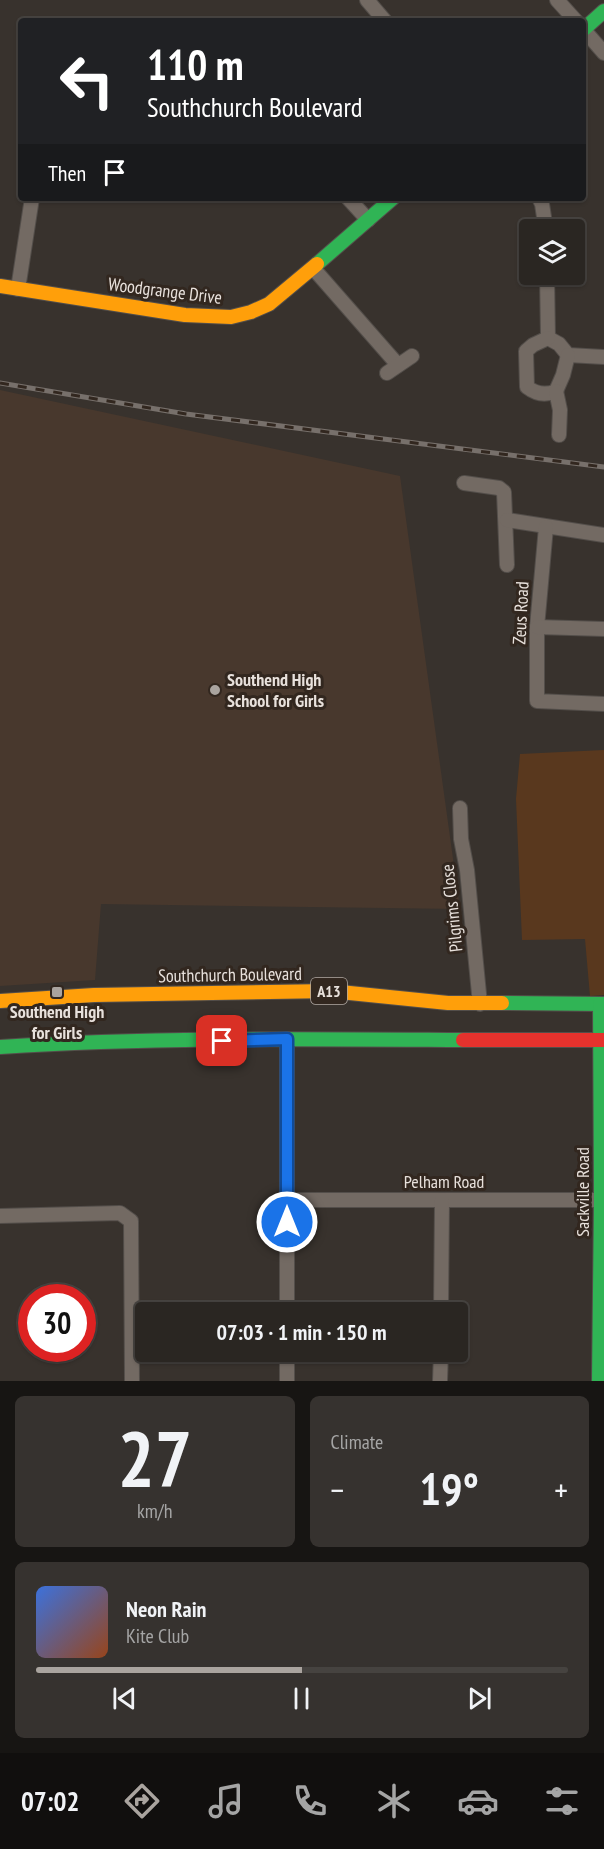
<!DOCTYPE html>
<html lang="en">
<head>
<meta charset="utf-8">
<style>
  body { margin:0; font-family:"PT Sans Narrow",sans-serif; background:#36322f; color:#f1f3f6; height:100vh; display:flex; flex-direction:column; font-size:22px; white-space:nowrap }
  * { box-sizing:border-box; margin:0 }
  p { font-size:20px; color:#a5a5a5 }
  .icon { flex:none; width:33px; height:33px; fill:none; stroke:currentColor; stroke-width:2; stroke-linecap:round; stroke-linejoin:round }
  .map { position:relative; height:1381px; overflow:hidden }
  .details { display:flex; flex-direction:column; gap:15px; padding:15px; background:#171513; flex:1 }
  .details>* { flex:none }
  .hud { position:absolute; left:18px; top:18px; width:568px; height:183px; border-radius:6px; box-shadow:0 2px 4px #0004,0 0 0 2px #464340; background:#202124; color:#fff; overflow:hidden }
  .tools { position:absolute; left:519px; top:219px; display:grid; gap:12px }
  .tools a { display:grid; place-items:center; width:66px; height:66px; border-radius:6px; background:#2a2622; box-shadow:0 2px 4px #0004,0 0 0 2px #464340; font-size:30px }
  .speed { position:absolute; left:18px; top:1284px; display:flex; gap:12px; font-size:30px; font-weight:700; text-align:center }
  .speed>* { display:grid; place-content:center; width:78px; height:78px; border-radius:50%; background:#2a2622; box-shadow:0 2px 4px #0004,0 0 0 2px #464340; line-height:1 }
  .speed .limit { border:9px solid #d22; background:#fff; color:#111 }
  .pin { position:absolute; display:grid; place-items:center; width:51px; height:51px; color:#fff; margin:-26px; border-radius:12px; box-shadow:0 3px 9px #0006 }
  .me { position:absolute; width:66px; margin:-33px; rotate:0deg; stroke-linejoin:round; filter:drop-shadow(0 0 4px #0008) }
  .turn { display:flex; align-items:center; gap:21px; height:126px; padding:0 30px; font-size:27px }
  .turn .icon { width:78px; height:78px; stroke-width:2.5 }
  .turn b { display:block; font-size:42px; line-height:51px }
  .then { display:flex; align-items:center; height:57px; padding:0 30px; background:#0003; gap:12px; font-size:22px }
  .big { font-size:45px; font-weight:800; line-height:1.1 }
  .details .widget { flex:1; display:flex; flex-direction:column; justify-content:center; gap:9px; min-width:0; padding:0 21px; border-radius:9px; background:#36322f }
  .details .dial { align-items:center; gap:0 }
  .dial b { font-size:78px; line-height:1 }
  .song { display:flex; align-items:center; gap:18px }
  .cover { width:72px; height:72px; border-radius:9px; background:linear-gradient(135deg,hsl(220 70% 55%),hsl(20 70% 35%)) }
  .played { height:6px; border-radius:3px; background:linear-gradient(90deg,#aaa49f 50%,#464340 50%) }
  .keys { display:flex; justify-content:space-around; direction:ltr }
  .heat { display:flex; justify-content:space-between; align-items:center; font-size:33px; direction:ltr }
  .details .tiles { flex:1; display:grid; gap:15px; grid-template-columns:1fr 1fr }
  .widget:last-child { grid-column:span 2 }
  .trip { position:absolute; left:135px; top:1302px; width:333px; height:60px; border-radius:6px; background:#2a2622; box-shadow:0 2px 4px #0004,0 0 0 2px #464340; font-weight:800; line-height:60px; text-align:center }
  .tabs { display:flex; height:96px; justify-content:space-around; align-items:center; background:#110f0e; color:#a5a5a5 }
  .tabs .icon { width:42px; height:42px }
  .tabs .on { color:#aaa49f }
  .tabs b { font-size:27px; color:#f1f3f6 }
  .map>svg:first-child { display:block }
  .built { fill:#48382d }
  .green { fill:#59381e }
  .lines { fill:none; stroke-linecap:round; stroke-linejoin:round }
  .street-casing { stroke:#534e4a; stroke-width:16 }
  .fast-casing { stroke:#534e4a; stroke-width:16 }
  .slow-casing { stroke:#534e4a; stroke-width:16 }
  .jam-casing { stroke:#534e4a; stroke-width:16 }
  .street { stroke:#736a63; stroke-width:14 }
  .fast { stroke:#30b455; stroke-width:14 }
  .slow { stroke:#ff9f0a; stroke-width:14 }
  .jam { stroke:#e5322d; stroke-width:14 }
  .rail-casing { stroke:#77706b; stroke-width:5 }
  .rail { stroke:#32271f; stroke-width:3; stroke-dasharray:9; stroke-linecap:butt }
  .route-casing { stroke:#114b97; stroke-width:15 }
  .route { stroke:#1a73e8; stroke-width:10 }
  .poi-dot { fill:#aaa49f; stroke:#32271f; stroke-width:2 }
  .labels { text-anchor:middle; stroke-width:6; stroke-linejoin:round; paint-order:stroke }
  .shield { fill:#32271f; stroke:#b1a9a3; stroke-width:1.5 }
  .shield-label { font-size:16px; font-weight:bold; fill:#e8e1dc }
  .street-label { font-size:18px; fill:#e8e1dc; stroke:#32271f }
  .poi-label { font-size:18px; font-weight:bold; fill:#e8e1dc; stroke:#32271f; text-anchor:start }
</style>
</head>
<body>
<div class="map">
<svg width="604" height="1381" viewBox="0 0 604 1381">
  <rect width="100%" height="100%" fill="#38322d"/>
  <polygon class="built" points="0,390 400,476 460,909 101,904 95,980 0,986"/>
  <polygon class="green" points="604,750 604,995 590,996 585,939 522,940 516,799 520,754"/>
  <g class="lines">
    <g class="street-casing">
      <g id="street">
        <polyline points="367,0 385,21"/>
        <polyline points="557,0 576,21"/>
        <polyline points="584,30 604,53"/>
        <polyline points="348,198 368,220"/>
        <polyline points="539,198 542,204 546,230"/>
        <polyline points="313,268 398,365"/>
        <polyline points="547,274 548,338 559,344 568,355 604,357"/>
        <polyline points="18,289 32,198"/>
        <path d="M548,338L533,345L526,351L527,387C536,394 545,396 556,391L563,375L568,355"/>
        <polyline points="387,373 412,356"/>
        <polyline points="556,391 560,410 559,435"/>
        <polyline points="464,483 499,488 504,492 507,565"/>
        <polyline points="507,520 604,535"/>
        <polyline points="546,527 537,627 537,701 604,704"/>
        <polyline points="537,627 604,629"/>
        <polyline points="460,808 461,839 467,870 480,1004"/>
        <polyline points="287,1039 287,1312"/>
        <polyline points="287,1200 601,1200"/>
        <polyline points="0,1216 120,1213 131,1221 132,1381"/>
        <polyline points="441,1312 442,1200"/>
        <polyline points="287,1381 287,1352"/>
        <polyline points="440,1381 441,1352"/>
      </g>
    </g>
    <g class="fast-casing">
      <g id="fast">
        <polyline points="584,29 604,11"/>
        <polyline points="317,264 393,198"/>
        <polyline points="502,1003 604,1004"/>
        <path d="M0,1047C154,1037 309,1039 463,1040"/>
        <polyline points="599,1381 601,1200 600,1004"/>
      </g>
    </g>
    <g class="slow-casing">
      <g id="slow">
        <polyline points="0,286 185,315 231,317 251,312 269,304 317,264"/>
        <polyline points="0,1001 94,995 330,991 448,1003 502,1003"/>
      </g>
    </g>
    <g class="jam-casing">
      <polyline id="jam" points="463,1040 604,1040"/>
    </g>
    <use href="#street" class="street"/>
    <use href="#fast" class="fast"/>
    <use href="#slow" class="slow"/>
    <use href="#jam" class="jam"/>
    <g class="rail-casing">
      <polyline id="rail" points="0,383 186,414 604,467"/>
    </g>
    <use href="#rail" class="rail"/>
  </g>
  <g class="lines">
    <g class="route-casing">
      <polyline id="route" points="222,1041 287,1039 287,1222"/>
    </g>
    <use href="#route" class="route"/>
  </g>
  <g class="poi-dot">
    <circle cx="215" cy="690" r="6"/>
    <rect x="51" y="986" width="12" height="12" rx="3"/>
  </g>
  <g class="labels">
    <rect class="shield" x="311" y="978" width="36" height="26" rx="4.5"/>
    <g class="shield-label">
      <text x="329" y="997">A13</text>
    </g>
    <g class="street-label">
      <text transform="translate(165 291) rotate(7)" y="6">Woodgrange Drive</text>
      <text transform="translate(521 613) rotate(-87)" y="6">Zeus Road</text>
      <text transform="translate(452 908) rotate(-96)" y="6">Pilgrims Close</text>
      <text transform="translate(230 975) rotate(-1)" y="6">Southchurch Boulevard</text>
      <text x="444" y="1188">Pelham Road</text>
      <text transform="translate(583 1192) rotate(-90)" y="6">Sackville Road</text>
    </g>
    <g class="poi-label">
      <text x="227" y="686">Southend High<tspan x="227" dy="21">School for Girls</tspan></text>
      <text x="57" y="1018" text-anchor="middle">Southend High<tspan x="57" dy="21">for Girls</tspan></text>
    </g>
  </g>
</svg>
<div class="tools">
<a><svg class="icon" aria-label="layers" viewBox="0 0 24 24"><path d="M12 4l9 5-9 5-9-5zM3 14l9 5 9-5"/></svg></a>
</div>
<div class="speed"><div class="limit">30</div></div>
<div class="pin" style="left:222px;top:1041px;background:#d93025"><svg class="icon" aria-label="arrive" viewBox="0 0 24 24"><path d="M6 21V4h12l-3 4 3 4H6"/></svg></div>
<svg class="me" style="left:287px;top:1222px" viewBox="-20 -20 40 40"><circle r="17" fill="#1a73e8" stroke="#fff" stroke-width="3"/><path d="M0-11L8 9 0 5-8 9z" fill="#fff"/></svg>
<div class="trip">07:03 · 1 min · 150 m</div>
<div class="hud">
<div class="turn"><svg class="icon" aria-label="left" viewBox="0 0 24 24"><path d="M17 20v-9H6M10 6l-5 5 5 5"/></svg><div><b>110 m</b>Southchurch Boulevard</div></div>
<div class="then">Then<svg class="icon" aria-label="arrive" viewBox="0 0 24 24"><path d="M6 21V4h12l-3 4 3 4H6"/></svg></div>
</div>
</div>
<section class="details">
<div class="tiles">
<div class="widget dial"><b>27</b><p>km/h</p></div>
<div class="widget"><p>Climate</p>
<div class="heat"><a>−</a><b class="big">19°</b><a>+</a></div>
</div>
<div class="widget">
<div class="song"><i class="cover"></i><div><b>Neon Rain</b><p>Kite Club</p></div></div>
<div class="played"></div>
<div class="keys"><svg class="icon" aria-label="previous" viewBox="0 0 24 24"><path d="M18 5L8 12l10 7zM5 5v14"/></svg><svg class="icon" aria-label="pause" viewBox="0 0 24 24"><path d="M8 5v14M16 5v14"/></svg><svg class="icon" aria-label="next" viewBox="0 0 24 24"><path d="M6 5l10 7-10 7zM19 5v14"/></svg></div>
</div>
</div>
</section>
<nav class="tabs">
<b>07:02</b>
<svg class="icon on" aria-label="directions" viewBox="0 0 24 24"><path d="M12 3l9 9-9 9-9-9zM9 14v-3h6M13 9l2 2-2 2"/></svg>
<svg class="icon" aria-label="music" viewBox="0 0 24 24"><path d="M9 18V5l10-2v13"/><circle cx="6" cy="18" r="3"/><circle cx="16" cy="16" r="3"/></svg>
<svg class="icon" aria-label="phone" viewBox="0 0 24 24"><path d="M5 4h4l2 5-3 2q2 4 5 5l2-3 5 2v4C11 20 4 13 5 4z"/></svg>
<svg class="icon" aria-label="climate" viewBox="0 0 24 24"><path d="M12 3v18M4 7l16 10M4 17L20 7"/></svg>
<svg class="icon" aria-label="car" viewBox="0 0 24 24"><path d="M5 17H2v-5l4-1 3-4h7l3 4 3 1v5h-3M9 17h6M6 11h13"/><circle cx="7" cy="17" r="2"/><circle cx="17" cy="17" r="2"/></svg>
<svg class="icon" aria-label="filters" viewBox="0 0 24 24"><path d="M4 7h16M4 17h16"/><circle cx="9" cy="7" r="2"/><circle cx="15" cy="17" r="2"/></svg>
</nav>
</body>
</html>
